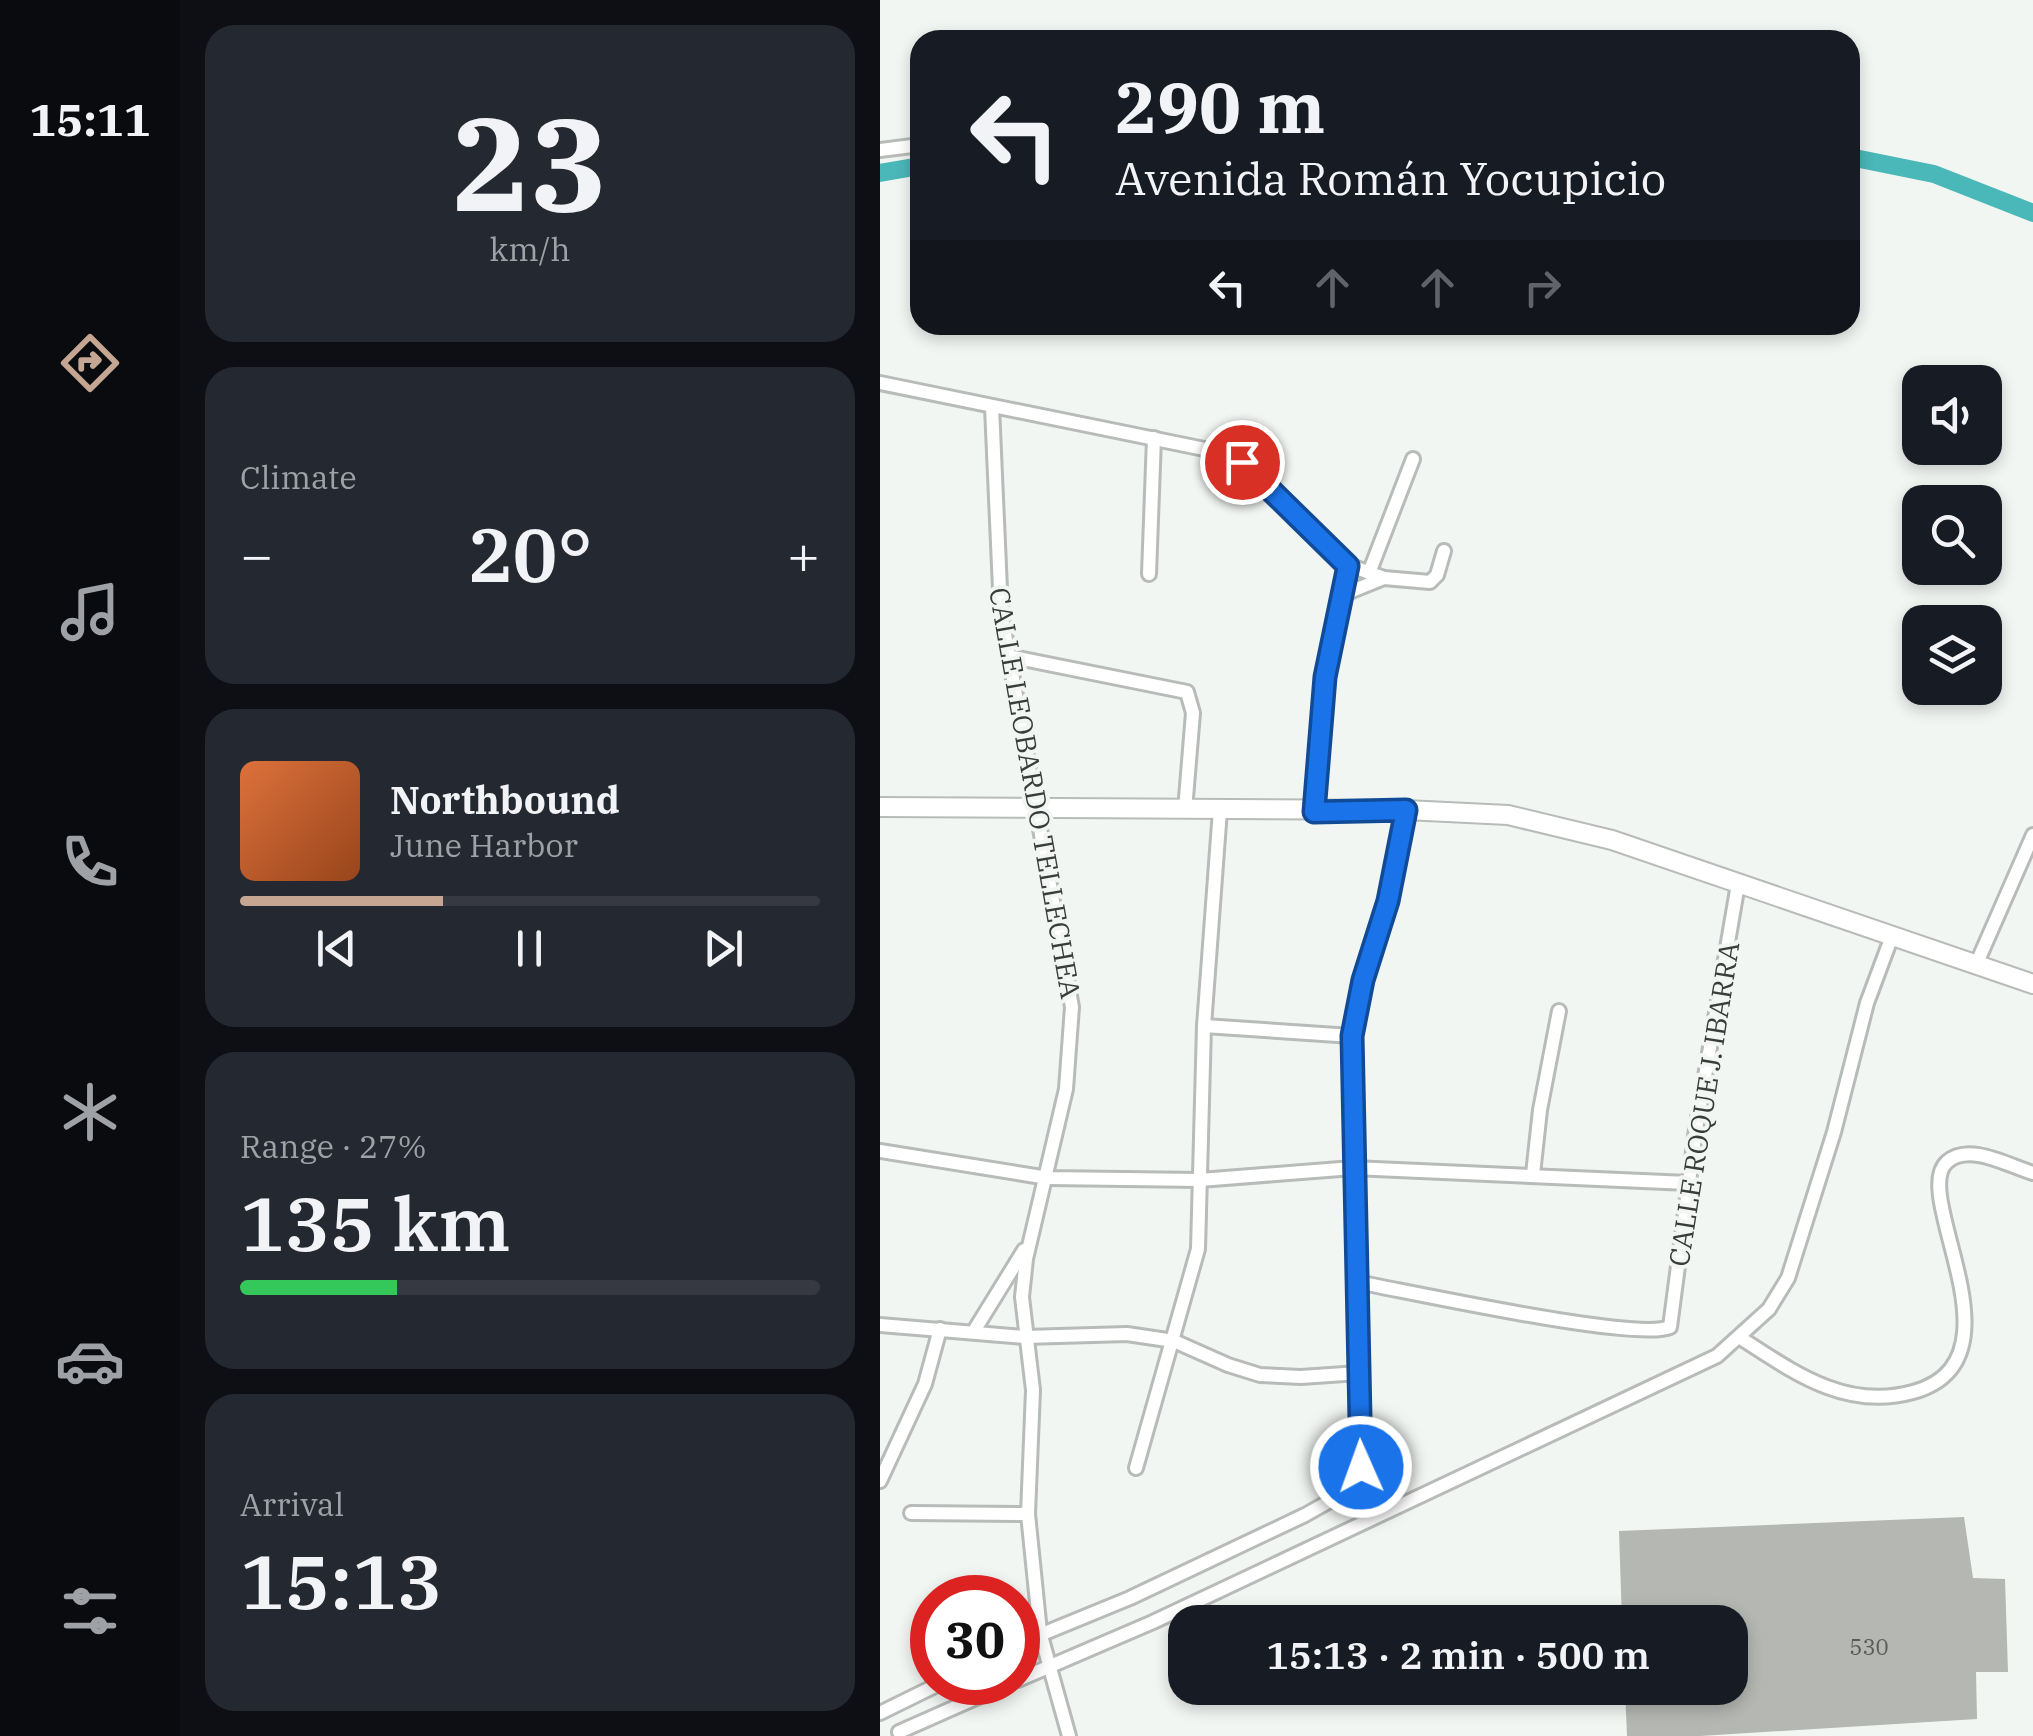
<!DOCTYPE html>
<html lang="en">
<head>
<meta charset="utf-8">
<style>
  body { margin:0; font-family:"IBM Plex Serif",serif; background:#242831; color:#f1f3f6; height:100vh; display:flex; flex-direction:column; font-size:38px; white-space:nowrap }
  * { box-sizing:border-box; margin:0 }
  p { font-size:32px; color:#9ea1a6 }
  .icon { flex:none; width:55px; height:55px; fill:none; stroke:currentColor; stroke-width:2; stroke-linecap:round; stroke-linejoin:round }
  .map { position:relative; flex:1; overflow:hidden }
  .sheet { display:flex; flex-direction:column; gap:25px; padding:25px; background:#0d0f14; width:700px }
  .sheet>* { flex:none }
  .hud { position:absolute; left:30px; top:30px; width:950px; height:305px; border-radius:30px; box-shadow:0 5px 15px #0003; background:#171b24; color:#f1f3f6; overflow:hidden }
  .tools { position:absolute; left:1022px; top:365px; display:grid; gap:20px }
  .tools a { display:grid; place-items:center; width:100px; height:100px; border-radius:20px; background:#171b24; box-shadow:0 5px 15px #0003; font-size:50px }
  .speed { position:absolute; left:30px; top:1575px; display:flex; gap:20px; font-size:50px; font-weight:700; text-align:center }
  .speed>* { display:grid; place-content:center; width:130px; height:130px; border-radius:50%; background:#171b24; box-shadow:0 5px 15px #0003; line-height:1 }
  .speed .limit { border:15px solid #d22; background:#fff; color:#111 }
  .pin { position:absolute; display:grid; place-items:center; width:85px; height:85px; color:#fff; margin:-42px; border:5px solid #fff; border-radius:50%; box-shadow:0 2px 10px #0007 }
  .me { position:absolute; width:110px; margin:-55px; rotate:358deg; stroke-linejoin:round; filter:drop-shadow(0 0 8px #0008) }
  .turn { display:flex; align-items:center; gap:35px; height:210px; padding:0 40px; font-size:45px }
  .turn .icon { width:130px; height:130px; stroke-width:2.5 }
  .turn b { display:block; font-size:70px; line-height:85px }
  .lanes { display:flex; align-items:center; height:95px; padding:0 40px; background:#0003; justify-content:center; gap:50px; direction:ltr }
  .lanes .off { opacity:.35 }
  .big { font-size:75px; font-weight:600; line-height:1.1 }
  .sheet .widget { flex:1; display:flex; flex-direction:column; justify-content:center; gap:15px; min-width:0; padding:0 35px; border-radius:30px; background:#242831 }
  .sheet .dial { align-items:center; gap:0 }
  .dial b { font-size:130px; line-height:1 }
  .song { display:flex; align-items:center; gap:30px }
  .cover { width:120px; height:120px; border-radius:15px; background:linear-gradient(135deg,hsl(20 70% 55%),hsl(20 70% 35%)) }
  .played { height:10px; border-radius:5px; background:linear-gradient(90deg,#c4a693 35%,#363941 35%) }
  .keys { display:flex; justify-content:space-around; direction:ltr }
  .heat { display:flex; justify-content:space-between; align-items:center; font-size:55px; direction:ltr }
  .charge { height:15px; border-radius:8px; background:linear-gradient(90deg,#34c759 27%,#363941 0) }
  .trip { position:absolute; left:288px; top:1605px; width:580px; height:100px; border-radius:30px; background:#171b24; box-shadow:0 5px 15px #0003; font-weight:600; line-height:100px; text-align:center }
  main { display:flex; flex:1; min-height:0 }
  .tabs { display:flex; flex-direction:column; width:180px; justify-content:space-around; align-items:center; background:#090b0e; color:#9ea1a6 }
  .tabs .icon { width:70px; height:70px }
  .tabs .active { color:#c4a693 }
  .tabs b { font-size:45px; color:#f1f3f6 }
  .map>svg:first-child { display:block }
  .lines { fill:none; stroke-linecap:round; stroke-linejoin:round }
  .canal { stroke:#4ab7b9; stroke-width:18 }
  .building { fill:#b4b7b2 }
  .street-casing { stroke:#b7bcb8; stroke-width:18 }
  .secondary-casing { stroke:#b7bcb8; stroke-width:22 }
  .street { stroke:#fff; stroke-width:12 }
  .secondary { stroke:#fff; stroke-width:18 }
  .route-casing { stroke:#114b97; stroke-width:25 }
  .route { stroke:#1a73e8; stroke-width:18 }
  .labels { text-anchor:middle; stroke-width:8; stroke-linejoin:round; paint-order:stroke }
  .number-label { font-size:22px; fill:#585b58 }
  .street-label { font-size:28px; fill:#3a3c3a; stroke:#f2f6f3 }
</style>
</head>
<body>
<main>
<nav class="tabs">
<b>15:11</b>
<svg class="icon active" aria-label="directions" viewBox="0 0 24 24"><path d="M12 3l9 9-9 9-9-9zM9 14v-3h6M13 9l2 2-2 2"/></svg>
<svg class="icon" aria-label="music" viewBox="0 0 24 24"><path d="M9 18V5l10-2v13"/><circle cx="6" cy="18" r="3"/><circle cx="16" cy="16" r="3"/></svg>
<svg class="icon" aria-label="phone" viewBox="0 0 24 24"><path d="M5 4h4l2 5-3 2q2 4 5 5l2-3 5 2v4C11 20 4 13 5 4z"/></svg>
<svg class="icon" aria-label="climate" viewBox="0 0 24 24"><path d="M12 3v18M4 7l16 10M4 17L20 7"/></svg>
<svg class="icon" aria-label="car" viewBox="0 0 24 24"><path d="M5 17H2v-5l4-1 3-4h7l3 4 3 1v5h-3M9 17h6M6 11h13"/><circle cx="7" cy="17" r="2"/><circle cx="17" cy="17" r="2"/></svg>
<svg class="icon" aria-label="filters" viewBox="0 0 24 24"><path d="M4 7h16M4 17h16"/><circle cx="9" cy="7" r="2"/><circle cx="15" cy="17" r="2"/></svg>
</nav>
<section class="sheet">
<div class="widget dial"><b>23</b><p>km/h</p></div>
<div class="widget"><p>Climate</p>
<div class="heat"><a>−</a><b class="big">20°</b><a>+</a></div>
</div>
<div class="widget">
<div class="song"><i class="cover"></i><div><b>Northbound</b><p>June Harbor</p></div></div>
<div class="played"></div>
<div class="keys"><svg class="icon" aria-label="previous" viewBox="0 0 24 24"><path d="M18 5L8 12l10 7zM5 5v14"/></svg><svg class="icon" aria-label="pause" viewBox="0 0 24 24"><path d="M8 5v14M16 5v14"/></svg><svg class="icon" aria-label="next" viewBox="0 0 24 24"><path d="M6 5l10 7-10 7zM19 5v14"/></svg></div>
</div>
<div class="widget"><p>Range · 27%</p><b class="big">135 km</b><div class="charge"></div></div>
<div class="widget"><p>Arrival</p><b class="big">15:13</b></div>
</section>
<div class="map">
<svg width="1153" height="1736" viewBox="0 0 1153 1736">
  <rect width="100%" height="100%" fill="#f2f6f3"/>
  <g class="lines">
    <g class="canal">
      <polyline points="970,157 1054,174 1153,213"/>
      <polyline points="0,173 40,166"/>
    </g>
  </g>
  <polygon class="building" points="1084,1517 1093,1578 1125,1579 1128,1672 1096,1672 1097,1719 820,1736 747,1736 745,1688 850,1688 850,1622 742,1622 739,1531"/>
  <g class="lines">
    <g class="street-casing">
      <g id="street">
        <polyline points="0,150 40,145"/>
        <polyline points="0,383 344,453 362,462 468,565 504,578 550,582 557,575 564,551"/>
        <polyline points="112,407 121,612 192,1007 186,1089 146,1259 142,1297 153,1390 148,1514 160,1632 189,1736"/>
        <polyline points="489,573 533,459"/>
        <polyline points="269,574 274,438"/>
        <polyline points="462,595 504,578"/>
        <polyline points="128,656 307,692 313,713 305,810"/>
        <polyline points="434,812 445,677 468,565"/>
        <polyline points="1096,965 1153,835"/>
        <polyline points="324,1026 472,1036"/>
        <polyline points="0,1151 168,1178 320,1180 473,1168 808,1183"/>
        <polyline points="653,1174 660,1110 679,1011"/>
        <path d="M476,1282C527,1291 757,1342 790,1327L816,1129L858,884"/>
        <polyline points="0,1325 145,1337 247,1334 294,1341 348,1365 380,1375 421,1377 479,1373"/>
        <polyline points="94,1331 144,1250"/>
        <path d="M859,1337C912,1371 965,1411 1033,1392C1148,1360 1029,1195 1067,1162C1089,1142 1129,1166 1153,1173"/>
        <polyline points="256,1468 318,1249 324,1026 340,810"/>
        <polyline points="0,1481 45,1384 60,1329"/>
        <polyline points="31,1513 148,1514"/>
        <polyline points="138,1644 250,1598 425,1515 480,1484 472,1036 483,980 507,901 526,810"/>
        <polyline points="138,1680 273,1622 837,1356 889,1309 908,1278 954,1132 987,1003 1012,936"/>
        <polyline points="0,1713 63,1682"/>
        <polyline points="19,1732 132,1682"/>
      </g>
    </g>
    <g class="secondary-casing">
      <polyline id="secondary" points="0,807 526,810 628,815 732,840 1153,984"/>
    </g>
    <use href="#street" class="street"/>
    <use href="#secondary" class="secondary"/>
  </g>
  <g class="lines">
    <g class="route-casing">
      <polyline id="route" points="362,462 468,566 445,677 434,812 526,810 508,901 483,980 472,1036 481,1467"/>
    </g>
    <use href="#route" class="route"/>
  </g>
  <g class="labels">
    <g class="number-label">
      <text x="989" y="1655">530</text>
    </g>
    <g class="street-label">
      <text transform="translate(155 793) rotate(80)" y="10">CALLE LEOBARDO TELLECHEA</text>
      <text transform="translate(824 1104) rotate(-81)" y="10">CALLE ROQUE J. IBARRA</text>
    </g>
  </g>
</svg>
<div class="tools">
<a><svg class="icon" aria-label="sound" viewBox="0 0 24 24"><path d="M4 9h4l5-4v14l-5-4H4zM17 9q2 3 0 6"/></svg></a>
<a><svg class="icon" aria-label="search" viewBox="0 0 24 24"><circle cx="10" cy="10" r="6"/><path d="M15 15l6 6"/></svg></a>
<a><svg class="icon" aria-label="layers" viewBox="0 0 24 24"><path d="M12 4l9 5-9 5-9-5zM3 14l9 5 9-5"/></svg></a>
</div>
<div class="speed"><div class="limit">30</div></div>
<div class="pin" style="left:362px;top:462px;background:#d93025"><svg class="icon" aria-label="arrive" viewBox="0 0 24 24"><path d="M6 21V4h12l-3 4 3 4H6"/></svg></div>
<svg class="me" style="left:481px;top:1467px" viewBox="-20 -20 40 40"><circle r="17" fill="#1a73e8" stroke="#fff" stroke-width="3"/><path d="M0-11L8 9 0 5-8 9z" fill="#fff"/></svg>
<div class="trip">15:13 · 2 min · 500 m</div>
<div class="hud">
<div class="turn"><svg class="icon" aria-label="left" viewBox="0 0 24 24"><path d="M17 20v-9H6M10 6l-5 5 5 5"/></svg><div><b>290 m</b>Avenida Román Yocupicio</div></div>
<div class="lanes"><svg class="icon" aria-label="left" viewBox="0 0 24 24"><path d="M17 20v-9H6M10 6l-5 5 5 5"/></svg><svg class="icon off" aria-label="ahead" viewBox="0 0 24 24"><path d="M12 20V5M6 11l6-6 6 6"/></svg><svg class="icon off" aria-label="ahead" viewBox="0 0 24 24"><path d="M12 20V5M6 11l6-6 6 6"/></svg><svg class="icon off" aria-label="right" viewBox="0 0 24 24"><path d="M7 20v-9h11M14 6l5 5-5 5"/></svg></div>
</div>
</div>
</main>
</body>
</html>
